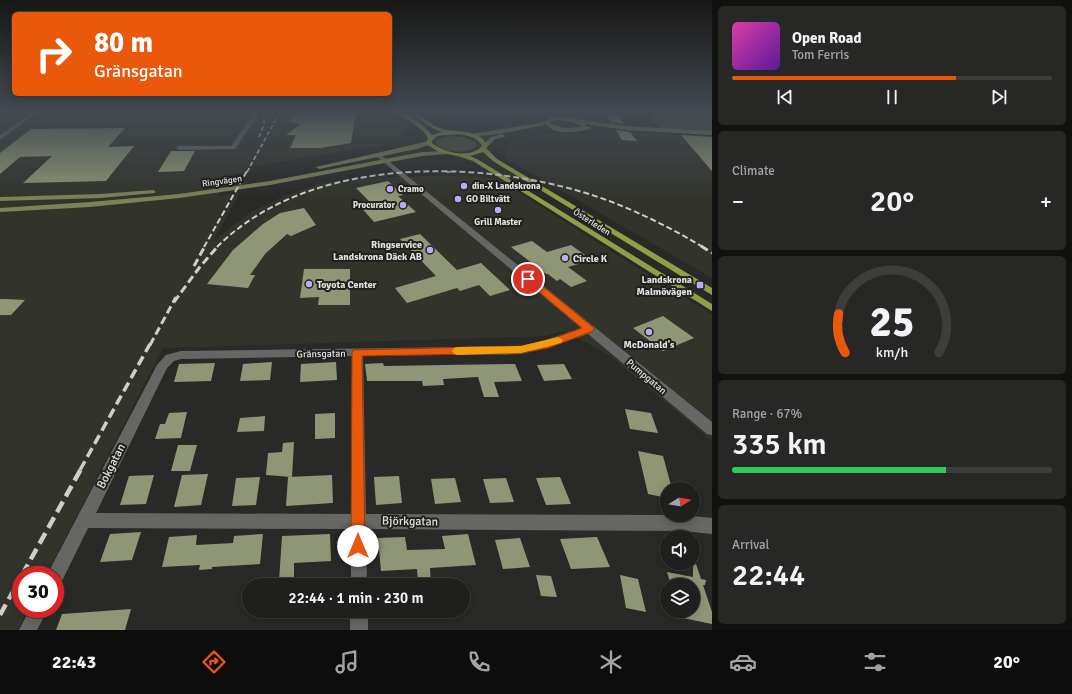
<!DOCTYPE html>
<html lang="en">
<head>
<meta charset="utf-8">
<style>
  body { margin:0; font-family:Signika,sans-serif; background:#272826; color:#f1f3f6; height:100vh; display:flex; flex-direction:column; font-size:15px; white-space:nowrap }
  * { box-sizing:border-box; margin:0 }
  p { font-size:13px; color:#a1a3a4 }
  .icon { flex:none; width:22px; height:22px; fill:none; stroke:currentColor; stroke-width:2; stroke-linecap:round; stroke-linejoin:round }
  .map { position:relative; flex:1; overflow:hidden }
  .drawer { display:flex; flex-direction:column; gap:6px; padding:6px; background:#111210; width:360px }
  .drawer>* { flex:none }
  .hud { position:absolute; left:12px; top:12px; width:380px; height:84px; border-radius:6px; box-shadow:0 2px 10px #0003,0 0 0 1px #3c3e3b; background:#ea580c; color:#fff; overflow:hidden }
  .needle { width:26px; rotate:79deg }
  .controls { position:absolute; left:660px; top:482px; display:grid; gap:8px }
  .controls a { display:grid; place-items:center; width:40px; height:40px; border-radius:50%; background:#1f201d; box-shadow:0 2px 10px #0003,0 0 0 1px #3c3e3b; font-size:20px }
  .speed { position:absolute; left:12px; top:566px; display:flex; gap:8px; font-size:20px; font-weight:700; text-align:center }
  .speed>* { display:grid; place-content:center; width:52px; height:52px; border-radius:50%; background:#1f201d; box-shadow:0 2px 10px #0003,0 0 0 1px #3c3e3b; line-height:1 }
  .speed .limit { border:6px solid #d22; background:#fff; color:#111 }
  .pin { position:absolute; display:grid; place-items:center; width:34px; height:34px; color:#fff; margin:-17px; border:2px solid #fff; border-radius:50%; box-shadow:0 1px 4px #0007 }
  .me { position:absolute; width:44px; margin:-22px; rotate:0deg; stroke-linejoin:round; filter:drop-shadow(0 0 3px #0008) }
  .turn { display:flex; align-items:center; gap:14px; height:84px; padding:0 16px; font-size:18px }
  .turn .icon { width:52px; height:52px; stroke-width:2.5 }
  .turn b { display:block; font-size:28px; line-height:34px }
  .big { font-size:30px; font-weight:600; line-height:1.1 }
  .drawer .tile { flex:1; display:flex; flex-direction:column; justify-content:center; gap:6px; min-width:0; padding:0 14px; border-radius:6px; background:#272826 }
  .drawer .dial { align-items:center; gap:0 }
  .dial svg { height:104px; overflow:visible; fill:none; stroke:#3c3e3b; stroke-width:7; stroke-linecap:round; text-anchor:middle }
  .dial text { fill:#f1f3f6; stroke:none }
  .song { display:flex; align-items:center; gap:12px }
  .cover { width:48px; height:48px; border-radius:6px; background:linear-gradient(135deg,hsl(320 70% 55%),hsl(270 70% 35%)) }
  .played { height:4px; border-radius:2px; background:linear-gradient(90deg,#ea580c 70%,#3c3e3b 70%) }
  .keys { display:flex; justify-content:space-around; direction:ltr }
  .heat { display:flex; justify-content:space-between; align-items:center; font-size:22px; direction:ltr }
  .charge { height:6px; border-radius:3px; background:linear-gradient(90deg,#34c759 67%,#3c3e3b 0) }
  .trip { position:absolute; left:242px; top:578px; width:228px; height:40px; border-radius:20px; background:#1f201d; box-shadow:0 2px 10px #0003,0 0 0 1px #3c3e3b; font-weight:600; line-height:40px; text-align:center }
  .dock { display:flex; height:64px; justify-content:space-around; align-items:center; background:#0c0d0c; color:#a1a3a4 }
  .dock .icon { width:28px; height:28px }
  .dock .current { color:#ea580c }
  .dock b { font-size:18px; color:#f1f3f6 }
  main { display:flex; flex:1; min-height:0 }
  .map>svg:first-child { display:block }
  .built { fill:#32342b }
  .green { fill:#4d513b }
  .building { fill:#8f9676 }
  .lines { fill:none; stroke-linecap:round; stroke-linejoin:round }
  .street { fill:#666764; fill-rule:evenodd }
  .secondary { fill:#7c8255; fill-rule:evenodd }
  .primary { fill:#929d45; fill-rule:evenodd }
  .rail-far4 { stroke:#cececc; stroke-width:1.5; stroke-dasharray:4.5 2.5; stroke-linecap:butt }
  .rail-far3 { stroke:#cececc; stroke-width:2; stroke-dasharray:6 3; stroke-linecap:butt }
  .rail-far2 { stroke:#cececc; stroke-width:3; stroke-dasharray:8 4; stroke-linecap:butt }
  .rail-far1 { stroke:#cececc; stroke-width:3.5; stroke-dasharray:10 5; stroke-linecap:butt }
  .rail { stroke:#cececc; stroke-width:4.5; stroke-dasharray:12 6; stroke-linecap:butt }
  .route { fill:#ea580c; stroke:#983908 }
  .slow { fill:#f59e0b }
  .poi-dot { fill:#bea9f4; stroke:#20201d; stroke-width:1.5 }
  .labels { text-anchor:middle; stroke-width:4; stroke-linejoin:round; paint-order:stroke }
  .far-street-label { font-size:9px; fill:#e1e1df; stroke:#20201d }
  .far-poi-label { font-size:9px; font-weight:bold; fill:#e1e1df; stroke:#20201d; text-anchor:start }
  .poi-label { font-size:10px; font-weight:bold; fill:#e1e1df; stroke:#20201d; text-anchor:end }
  .street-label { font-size:10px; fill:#e1e1df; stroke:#20201d }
  .near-street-label { font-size:12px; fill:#e1e1df; stroke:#20201d }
</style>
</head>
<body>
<main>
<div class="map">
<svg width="712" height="630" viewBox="0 0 712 630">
  <rect width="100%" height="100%" fill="#292a27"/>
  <g class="built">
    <polygon points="0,112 389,112 408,126 398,142 255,166 250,173 230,174 218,196 240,193 213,241 251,212 285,196 323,183 384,173 388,177 460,175 487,177 502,182 712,315 712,441 609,355 564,331 544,336 163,348 46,575 21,575 21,609 28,609 18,630 0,630"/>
    <polygon points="605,130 712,137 712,278 505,158 512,139 545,133 589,134"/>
  </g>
  <g class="green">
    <polygon points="646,112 712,112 712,132 660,128"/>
    <path d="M448,136L464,137L476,142L477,146C468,155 444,153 435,143L438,139Z"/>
  </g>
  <g class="building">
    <polygon points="294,112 356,112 351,143 320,148 290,148 296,135 286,135 301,124 289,122"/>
    <polygon points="605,112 615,112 624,124 611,122"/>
    <polygon points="125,128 108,147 134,146 106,181 23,183 52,156 20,157 0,174 0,153 31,129"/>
    <polygon points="616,130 630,132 637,141 622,140"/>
    <polygon points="681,135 712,137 712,171"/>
    <polygon points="171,151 195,151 184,171 158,172"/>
    <polygon points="388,181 403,195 398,196 416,212 374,222 358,204 370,202 356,188"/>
    <polygon points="304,208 316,225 291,236 287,234 265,254 250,275 255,275 248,288 207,284 233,250 263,224 280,213"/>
    <polygon points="420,234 457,270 481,263 510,290 490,296 479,285 460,291 457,288 407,303 395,288 436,276 400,239"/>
    <polygon points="532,241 547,252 571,245 592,260 568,267 587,281 571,287 560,279 557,281 548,274 546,274 511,247"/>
    <polygon points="304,269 350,269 350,305 318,305 319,297 300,298"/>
    <polygon points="0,299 7,299 25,300 11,315 0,315"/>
    <polygon points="663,316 694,338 663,351 633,328"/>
    <polygon points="272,362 270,380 240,381 243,364"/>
    <polygon points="336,362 337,380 300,382 301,364"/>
    <polygon points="215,363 211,381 174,382 179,364"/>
    <polygon points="383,363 384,366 515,364 522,381 494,382 499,397 484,397 478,377 443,379 444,385 423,386 422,381 367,381 365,364"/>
    <polygon points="564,364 572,379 544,381 537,365"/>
    <polygon points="625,409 651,413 658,433 630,429"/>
    <polygon points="187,412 181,438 155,439 160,424 165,424 169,413"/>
    <polygon points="335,413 335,438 315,439 315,414"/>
    <polygon points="265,416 264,431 237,432 240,418"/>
    <polygon points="294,442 292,477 266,475 268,453 282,452 283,443"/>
    <polygon points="178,445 197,445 190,471 171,471"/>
    <polygon points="638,451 663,456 672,489 667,489 667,498 648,494"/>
    <polygon points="208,474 201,505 174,507 182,475"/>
    <polygon points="154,475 146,504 120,505 129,476"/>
    <polygon points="332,475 333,503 286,506 288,477"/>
    <polygon points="399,476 402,503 376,505 374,477"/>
    <polygon points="260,477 256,505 232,506 236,478"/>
    <polygon points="560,477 571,504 546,505 536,478"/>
    <polygon points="455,478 461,502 435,504 431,479"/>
    <polygon points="506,478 514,502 490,503 483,479"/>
    <polygon points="141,532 132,560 100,562 110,534"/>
    <polygon points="263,534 260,564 212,567 212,569 199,570 200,565 162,567 169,537 197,535 196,545 233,543 234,536"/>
    <polygon points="330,534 331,561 294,563 294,580 279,581 282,536"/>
    <polygon points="468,534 476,565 430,568 431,584 418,584 417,569 381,571 378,538 405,537 407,550 445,549 442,536"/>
    <polygon points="597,537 610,567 571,569 560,539"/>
    <polygon points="520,538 530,567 503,569 495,540"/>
    <polygon points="693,561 695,561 701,579 706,580 705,585 703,585 712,612 712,624 673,616 673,611 693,611 693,585 671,585 667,572 693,577"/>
    <polygon points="536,575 551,576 557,597 541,596"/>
    <polygon points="620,575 638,579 646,612 626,608"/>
    <polygon points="131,609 125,630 56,630 62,614"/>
  </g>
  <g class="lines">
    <g class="street">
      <polygon points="33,112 38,112 0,140 0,135"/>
      <polygon points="252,112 257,112 258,116 235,149 179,150 176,148 179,146 231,146 252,116"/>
      <path d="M568,112H573L574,116L580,120V122C573,123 570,118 568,112Z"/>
      <path d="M376,154H380L712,422V435L707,434L588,334L548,348L521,354L363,356L366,514L683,515L712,518V534L683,531L366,529L367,585H351V529L88,528L61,583L55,585V575H48L49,571L157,365L166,355L181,351L521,346L543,341L581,328L376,156ZM352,356L351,514L96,513L167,368L174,361L181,359Z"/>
      <polygon points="30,609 48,609 37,630 19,630"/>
      <rect x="350" y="611" width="18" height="19"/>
    </g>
    <g class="secondary">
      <path d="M555,116L626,126L712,131V135L626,130L586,124V127H591V129C579,132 554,136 546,124C535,128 474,140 466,135L539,123ZM556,120L569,121L580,125L581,127L564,128L551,124L550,122Z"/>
      <polygon points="502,134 505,136 504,137 495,139 487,147 482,146 491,137"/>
      <polygon points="429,141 432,143 431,144 417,149 319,169 316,167"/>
      <polygon points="445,151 448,153 447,154 422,156 270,185 179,198 90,207 0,212 0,208 90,202 179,194 270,181 422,152"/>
      <polygon points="153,190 155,191 155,193 100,198 0,201 0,197 100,194"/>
    </g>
    <path class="primary" d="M397,112C408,112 425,126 432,135L442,132L434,129L407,112C418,112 427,122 437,127C450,133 464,129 477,135C482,137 485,141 488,146L486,148L497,159L712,288V295L493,161L483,152L470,156L477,159L712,304V311L473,161L461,157L439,152L426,144L428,138L423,131ZM445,135C458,134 475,133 482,146C470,159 445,153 432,143V141L437,136Z"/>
    <g class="rail-far4">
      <polyline points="259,137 264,125 264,112"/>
      <polyline points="247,172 280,112"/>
      <polyline points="446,172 450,172"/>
    </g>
    <g class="rail-far3">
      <polyline points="204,247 247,171"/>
      <path d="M217,247C303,161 457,159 568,188C615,200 661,222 703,247"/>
    </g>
    <g class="rail-far2">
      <polyline points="701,246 712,253"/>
      <polyline points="194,266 205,246"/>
      <polyline points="174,302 199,268 218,246"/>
      <polyline points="150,345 176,297"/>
    </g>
    <polyline class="rail-far1" points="80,470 150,344"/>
    <g class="rail">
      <polyline points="22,575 81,469"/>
      <polyline points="0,615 21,577"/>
    </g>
  </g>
  <linearGradient id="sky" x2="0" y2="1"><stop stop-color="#171715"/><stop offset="0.56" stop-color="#434a52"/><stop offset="1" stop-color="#434a52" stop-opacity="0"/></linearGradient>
  <rect width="712" height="200" fill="url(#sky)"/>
  <polygon class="route" points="528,276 531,277 593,327 594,329 593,331 548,348 521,353 362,356 365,546 363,551 358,553 353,551 351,546 352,353 353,350 521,346 543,342 582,328 525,280 524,279 525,277"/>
  <polygon class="slow" points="558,337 563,340 561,343 521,353 457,355 454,354 452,351 454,348 457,347 521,346"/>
  <g class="poi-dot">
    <circle cx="464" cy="186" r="4"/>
    <circle cx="390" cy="189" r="4"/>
    <circle cx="458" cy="199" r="4"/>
    <circle cx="403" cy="205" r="4"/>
    <circle cx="498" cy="210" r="4"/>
    <circle cx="430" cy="250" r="4"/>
    <circle cx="565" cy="258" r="4"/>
    <circle cx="309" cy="284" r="4"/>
    <rect x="696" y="281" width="8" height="8" rx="2"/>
    <circle cx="649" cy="332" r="4"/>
  </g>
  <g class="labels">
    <g class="far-street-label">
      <text transform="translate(222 181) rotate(-8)" y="3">Ringvägen</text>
      <text transform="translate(592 222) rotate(32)" y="3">Österleden</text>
    </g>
    <g class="far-poi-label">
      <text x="472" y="189">din-X Landskrona</text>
      <text x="398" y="192">Cramo</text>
      <text x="466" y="202">GO Biltvätt</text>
      <text x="395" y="208" text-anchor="end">Procurator</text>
      <text x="498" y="225" text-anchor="middle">Grill Master</text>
    </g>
    <g class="poi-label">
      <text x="422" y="248">Ringservice<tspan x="422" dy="12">Landskrona Däck AB</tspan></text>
      <text x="573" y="262" text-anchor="start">Circle K</text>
      <text x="692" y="283">Landskrona<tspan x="692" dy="12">Malmövägen</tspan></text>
      <text x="317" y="288" text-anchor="start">Toyota Center</text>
      <text x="649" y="348" text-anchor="middle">McDonald's</text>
    </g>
    <g class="street-label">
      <text transform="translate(321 353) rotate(-1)" y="4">Gränsgatan</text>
      <text transform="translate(647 376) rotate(40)" y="4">Pumpgatan</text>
    </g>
    <g class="near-street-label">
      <text transform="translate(111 466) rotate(-63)" y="4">Bokgatan</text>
      <text transform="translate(410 521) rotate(1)" y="4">Björkgatan</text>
    </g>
  </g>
</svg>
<div class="controls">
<a><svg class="needle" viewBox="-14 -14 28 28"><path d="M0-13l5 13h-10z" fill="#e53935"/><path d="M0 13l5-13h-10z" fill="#a1a3a4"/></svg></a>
<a><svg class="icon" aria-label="sound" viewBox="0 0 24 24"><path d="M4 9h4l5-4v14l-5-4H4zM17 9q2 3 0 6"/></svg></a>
<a><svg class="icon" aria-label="layers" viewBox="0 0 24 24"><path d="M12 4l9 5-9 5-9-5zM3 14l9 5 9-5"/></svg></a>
</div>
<div class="speed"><div class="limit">30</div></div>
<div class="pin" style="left:528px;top:279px;background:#d93025"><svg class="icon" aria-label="arrive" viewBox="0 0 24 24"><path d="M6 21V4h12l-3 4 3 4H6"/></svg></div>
<svg class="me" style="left:358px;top:546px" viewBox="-20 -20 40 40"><circle r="19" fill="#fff"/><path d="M0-13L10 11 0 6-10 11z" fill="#ea580c"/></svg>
<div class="trip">22:44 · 1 min · 230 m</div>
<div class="hud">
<div class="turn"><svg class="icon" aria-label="right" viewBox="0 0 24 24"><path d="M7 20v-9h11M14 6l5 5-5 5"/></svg><div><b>80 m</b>Gränsgatan</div></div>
</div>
</div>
<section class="drawer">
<div class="tile">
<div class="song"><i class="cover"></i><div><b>Open Road</b><p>Tom Ferris</p></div></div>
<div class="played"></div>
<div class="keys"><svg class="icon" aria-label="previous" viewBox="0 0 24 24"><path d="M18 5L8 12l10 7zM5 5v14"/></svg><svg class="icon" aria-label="pause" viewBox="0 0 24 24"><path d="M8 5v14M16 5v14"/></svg><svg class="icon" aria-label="next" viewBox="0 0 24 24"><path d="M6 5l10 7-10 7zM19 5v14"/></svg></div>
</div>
<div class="tile"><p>Climate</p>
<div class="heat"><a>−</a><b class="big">20°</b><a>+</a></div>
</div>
<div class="tile dial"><svg viewBox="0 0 100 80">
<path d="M14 69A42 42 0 1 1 86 69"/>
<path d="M14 69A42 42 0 0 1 9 39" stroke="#ea580c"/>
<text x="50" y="56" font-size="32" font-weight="700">25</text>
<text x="50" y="72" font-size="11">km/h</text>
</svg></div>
<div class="tile"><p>Range · 67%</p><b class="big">335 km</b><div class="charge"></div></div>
<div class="tile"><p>Arrival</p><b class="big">22:44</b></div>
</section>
</main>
<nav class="dock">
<b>22:43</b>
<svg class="icon current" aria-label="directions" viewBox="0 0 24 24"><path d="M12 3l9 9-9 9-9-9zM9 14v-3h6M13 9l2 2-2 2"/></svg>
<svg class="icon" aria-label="music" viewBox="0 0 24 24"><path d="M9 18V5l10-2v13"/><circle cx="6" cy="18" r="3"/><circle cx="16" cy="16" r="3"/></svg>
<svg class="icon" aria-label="phone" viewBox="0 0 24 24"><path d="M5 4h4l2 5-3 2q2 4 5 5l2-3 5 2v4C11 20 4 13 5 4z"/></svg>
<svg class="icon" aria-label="climate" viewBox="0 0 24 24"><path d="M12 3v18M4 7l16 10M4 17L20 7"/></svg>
<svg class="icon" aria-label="car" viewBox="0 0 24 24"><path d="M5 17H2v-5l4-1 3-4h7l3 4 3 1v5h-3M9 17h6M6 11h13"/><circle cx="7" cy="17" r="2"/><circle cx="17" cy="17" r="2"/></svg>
<svg class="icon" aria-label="filters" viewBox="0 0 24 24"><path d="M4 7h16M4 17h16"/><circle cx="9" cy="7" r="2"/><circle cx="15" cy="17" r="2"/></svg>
<b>20°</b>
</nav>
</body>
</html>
